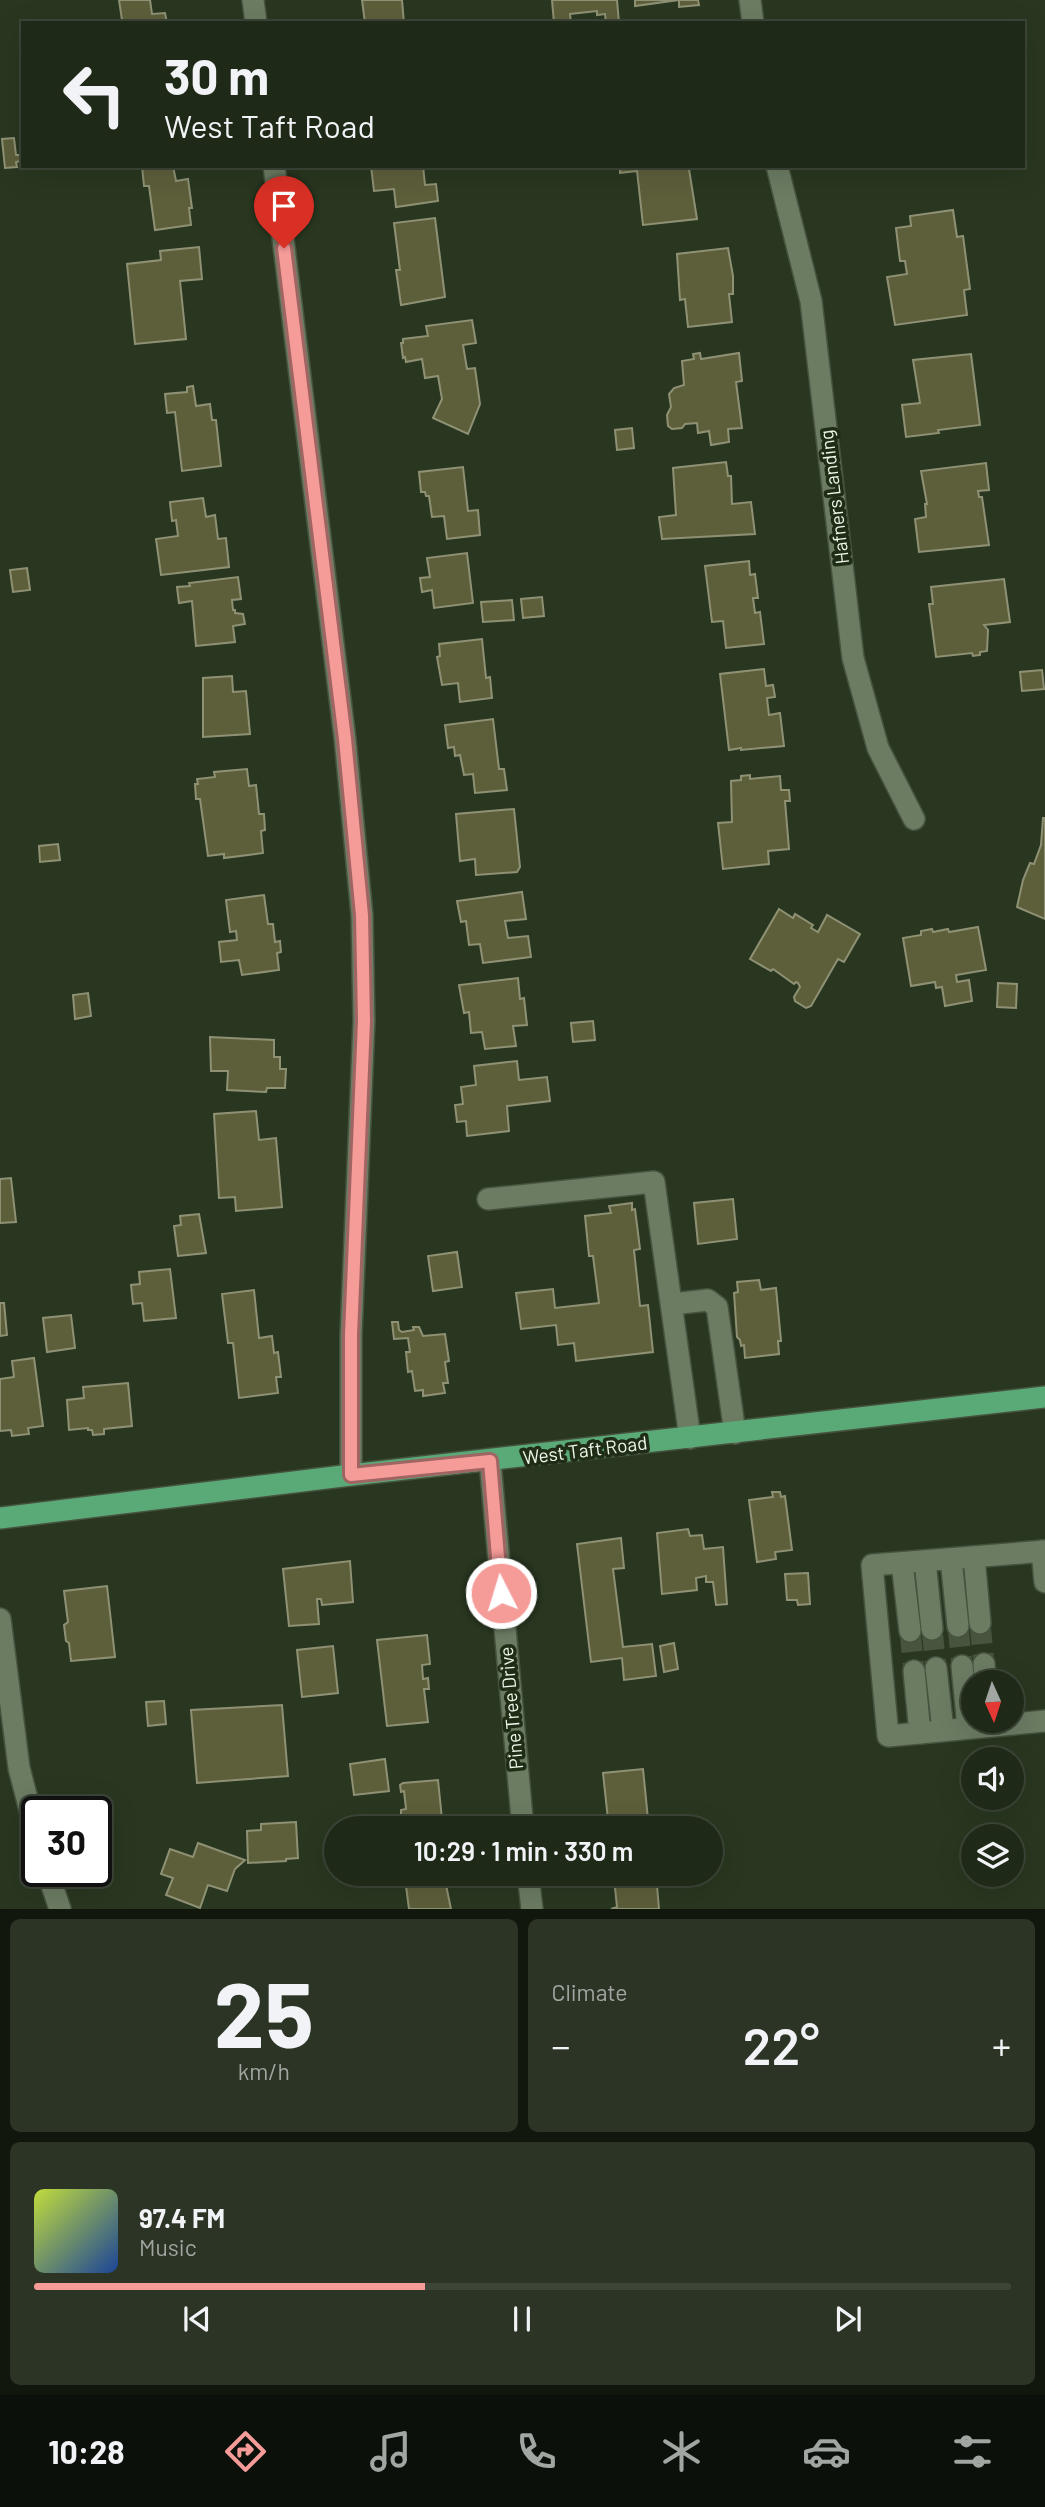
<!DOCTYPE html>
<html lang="en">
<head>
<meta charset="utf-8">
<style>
  body { margin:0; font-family:Barlow,sans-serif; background:#2c3525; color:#f1f3f6; height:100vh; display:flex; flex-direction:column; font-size:26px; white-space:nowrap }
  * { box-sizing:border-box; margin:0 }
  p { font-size:23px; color:#a1a6a2 }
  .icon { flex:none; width:38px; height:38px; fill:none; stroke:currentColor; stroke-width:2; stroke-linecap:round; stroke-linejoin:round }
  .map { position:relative; height:1909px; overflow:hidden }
  .side { display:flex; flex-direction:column; gap:10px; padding:10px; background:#11170d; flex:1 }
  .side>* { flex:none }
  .banner { position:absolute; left:21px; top:21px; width:1004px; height:147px; border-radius:0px; box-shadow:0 7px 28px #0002,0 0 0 2px #3c4537; background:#1f2918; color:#f1f3f6; overflow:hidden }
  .needle { width:46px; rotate:177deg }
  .controls { position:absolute; left:961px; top:1670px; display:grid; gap:14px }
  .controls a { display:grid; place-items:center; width:63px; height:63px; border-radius:50%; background:#1f2918; box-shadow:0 7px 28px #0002,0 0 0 2px #3c4537; font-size:35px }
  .speed { position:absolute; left:21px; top:1796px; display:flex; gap:14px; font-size:35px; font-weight:700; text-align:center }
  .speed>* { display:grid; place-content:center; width:91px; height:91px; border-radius:50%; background:#1f2918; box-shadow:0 7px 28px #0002,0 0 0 2px #3c4537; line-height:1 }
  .speed .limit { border:4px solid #111; border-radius:10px; background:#fff; color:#111 }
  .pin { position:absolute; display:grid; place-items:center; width:60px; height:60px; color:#fff; margin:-72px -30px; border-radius:50% 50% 50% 0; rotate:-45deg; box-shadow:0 0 7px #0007 }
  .pin .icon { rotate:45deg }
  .me { position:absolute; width:77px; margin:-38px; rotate:355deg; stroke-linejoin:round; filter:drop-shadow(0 0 5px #0008) }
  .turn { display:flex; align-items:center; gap:24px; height:147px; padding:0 28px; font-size:32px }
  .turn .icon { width:91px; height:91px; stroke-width:2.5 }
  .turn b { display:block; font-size:49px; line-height:60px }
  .big { font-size:52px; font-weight:600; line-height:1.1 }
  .side .card { flex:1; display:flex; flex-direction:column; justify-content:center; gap:10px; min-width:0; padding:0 24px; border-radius:10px; background:#2c3525 }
  .side .dial { align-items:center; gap:0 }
  .dial b { font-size:91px; line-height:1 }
  .song { display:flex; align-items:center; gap:21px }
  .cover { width:84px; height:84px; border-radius:10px; background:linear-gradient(135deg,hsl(70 70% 55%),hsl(220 70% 35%)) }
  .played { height:7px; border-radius:4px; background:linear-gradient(90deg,#f59b98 40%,#3c4537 40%) }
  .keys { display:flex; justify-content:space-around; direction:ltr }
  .heat { display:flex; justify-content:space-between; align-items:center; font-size:38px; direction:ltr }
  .side .tiles { flex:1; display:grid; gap:10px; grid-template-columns:1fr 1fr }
  .card:last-child { grid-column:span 2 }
  .trip { position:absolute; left:324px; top:1816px; width:399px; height:70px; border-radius:35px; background:#1f2918; box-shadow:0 7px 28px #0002,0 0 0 2px #3c4537; font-weight:600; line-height:70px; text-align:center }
  .dock { display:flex; height:112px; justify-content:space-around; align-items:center; background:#0c100a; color:#a1a6a2 }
  .dock .icon { width:49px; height:49px }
  .dock .current { color:#f59b98 }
  .dock b { font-size:32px; color:#f1f3f6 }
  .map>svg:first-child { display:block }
  .building { fill:#5d5f3b; stroke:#8f9174; stroke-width:2 }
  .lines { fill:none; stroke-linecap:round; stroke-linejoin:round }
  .minor-tunnel { stroke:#47543e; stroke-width:21; stroke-dasharray:21 10; stroke-linecap:butt }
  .minor-casing { stroke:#46523e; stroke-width:24 }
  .major-casing { stroke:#46523e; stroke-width:24 }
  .minor { stroke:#6c7c63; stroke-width:21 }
  .major { stroke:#5aaa78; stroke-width:21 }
  .route-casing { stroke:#9f6563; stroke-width:18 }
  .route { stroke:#f59b98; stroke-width:12 }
  .labels { text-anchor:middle; stroke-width:7; stroke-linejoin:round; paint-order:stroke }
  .street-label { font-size:19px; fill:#eef7e9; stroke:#1f2c16 }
</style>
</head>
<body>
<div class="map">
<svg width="1045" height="1909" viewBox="0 0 1045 1909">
  <rect width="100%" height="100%" fill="#293720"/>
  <g class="building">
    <polygon points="119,0 150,0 152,14 165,13 167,23 127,23 127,20 122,20"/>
    <polygon points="362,0 402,0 404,23 365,23"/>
    <polygon points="552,0 617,0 619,23 606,23 605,14 597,15 597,11 570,14 571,23 554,23"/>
    <polygon points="635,0 698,0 699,5 679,7 679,0 635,6"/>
    <polygon points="14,138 16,155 21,155 21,161 16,162 17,167 5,168 2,139"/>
    <polygon points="142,166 173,166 176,181 188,179 192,208 189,208 191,225 155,230 149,186 144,186"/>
    <polygon points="371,166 423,166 425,185 436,184 438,201 396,207 394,189 374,191"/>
    <polygon points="620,166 696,166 697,168 689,169 697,219 643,225 637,171 620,173"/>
    <polygon points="953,210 957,237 963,236 970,289 964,290 967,315 895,325 887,277 907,274 905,261 900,261 896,228 911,226 910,216"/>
    <polygon points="435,218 445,297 401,305 396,270 400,270 394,223"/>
    <polygon points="199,247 202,279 180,281 186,339 135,344 127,264 161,260 160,251"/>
    <polygon points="728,248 733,276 733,294 729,294 732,322 688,327 685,299 680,300 677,254"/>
    <polygon points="472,320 476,343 463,345 467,369 475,368 480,404 468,434 433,418 442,399 438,376 425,378 422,359 406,362 405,357 403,358 401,343 403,343 403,339 428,336 426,326"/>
    <polygon points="700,353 701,359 739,353 742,381 736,382 742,428 728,429 729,442 711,445 709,431 698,433 697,423 685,424 682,428 672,429 668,426 667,415 671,407 669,394 674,388 684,385 682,361 694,359 693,354"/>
    <polygon points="971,354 980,425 938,430 939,433 906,437 902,405 920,403 913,360"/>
    <polygon points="193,386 196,406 210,404 212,420 216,420 221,466 182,471 175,412 167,413 165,394 187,392 187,387"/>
    <polygon points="632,428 634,448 617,450 615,430"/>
    <polygon points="726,462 728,476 731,476 732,504 751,502 755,534 662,539 659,517 676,515 673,468"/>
    <polygon points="986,463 989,490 978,491 979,497 982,497 989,545 919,552 915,519 926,517 925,504 927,504 921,471"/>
    <polygon points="463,467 468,511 478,510 480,535 447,539 444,516 432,517 429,496 426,496 425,492 421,492 419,472"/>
    <polygon points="203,498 206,517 215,515 218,539 226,538 229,567 161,575 156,539 178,536 176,520 172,521 170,502"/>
    <polygon points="467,553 473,603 434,608 432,590 422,592 420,578 430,577 427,558"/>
    <polygon points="749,561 750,575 755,574 758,598 753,598 755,613 760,612 764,644 726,648 723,621 712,622 705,566"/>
    <polygon points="27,568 30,590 13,592 10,570"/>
    <polygon points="238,577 241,599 232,600 233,610 235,610 235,613 243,614 245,624 233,626 235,642 196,646 192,601 179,603 177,587 190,586 189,583"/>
    <polygon points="1004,579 1010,622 984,625 988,630 987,651 980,652 980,655 973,656 972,653 936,657 929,604 933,604 931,587"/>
    <polygon points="542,597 544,616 523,618 521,599"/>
    <polygon points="512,600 514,620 483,622 481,602"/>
    <polygon points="482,639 486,678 490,677 492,698 460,702 458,683 442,685 437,657 440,656 439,644"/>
    <polygon points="764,669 766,686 773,685 775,697 767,698 769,715 780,713 784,746 741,750 741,748 729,750 720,674"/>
    <polygon points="1042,670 1044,689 1022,691 1020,672"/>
    <polygon points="232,676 233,692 246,691 250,734 203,737 203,678"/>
    <polygon points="493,719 499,769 504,769 507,790 475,793 473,774 464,775 460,755 455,756 454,747 448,748 445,725"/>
    <polygon points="247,769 249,786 256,785 259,814 264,814 265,830 261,831 263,853 224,858 224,854 208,856 200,799 196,799 195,784 198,784 197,779 215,777 214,772"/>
    <polygon points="750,775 750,779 780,776 781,790 789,790 790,801 785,801 789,849 768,851 769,864 723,869 718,823 732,822 731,781 741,780 741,776"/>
    <polygon points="514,809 520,867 517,872 476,875 475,859 460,861 456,814"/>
    <polygon points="1043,818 1045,818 1045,919 1017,907 1023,880 1030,863 1034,864 1041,845"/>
    <polygon points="58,844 60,860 40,862 39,846"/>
    <polygon points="522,892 526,919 505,921 508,938 528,936 531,957 483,963 480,944 469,945 466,921 461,922 457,901"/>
    <polygon points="264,895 268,924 273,924 275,942 280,941 281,952 277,953 279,970 242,975 239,960 221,962 219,942 237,940 236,931 230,932 226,900"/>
    <polygon points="779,909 793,918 795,914 813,925 811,928 818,932 827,915 860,934 844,962 838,959 811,1006 806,1008 795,1001 794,997 800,987 798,983 796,982 794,984 773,969 771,971 750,959"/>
    <polygon points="978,927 986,970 956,975 957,982 969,980 972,1001 945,1006 942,987 936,988 935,982 911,986 903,938 921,935 921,931 932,929 933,932 948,929 949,932"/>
    <polygon points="518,978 520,999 524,998 527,1025 513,1026 516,1046 485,1049 482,1032 471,1033 469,1012 464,1013 459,985"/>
    <polygon points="998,983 1017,984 1016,1008 997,1007"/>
    <polygon points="88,993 91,1016 75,1019 73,995"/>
    <polygon points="593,1021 595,1040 573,1042 571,1023"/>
    <polygon points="210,1037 274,1040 274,1057 280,1057 280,1069 286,1069 285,1088 267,1088 266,1092 227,1090 228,1071 211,1071"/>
    <polygon points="517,1061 519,1080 547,1077 550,1101 507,1106 509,1131 467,1136 466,1121 457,1122 455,1105 463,1104 461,1087 476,1085 474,1066"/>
    <polygon points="256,1111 259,1140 276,1138 282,1207 236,1211 235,1197 219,1198 214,1114"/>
    <polygon points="11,1178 16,1222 0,1223 0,1179"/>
    <polygon points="733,1199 737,1239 698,1244 694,1203"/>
    <polygon points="632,1203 632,1210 635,1209 640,1249 634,1250 640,1306 648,1305 653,1352 576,1361 574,1343 558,1345 556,1325 521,1329 516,1293 553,1289 555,1308 599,1303 593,1256 589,1256 585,1216 611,1213 609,1206"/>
    <polygon points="199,1214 206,1253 178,1256 174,1226 181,1225 180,1216"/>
    <polygon points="457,1252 462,1287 433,1291 428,1256"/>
    <polygon points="170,1269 176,1318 144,1321 142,1303 133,1304 131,1285 140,1284 139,1272"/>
    <polygon points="759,1280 761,1290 776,1288 781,1341 778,1341 779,1354 745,1358 744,1345 741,1346 740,1340 737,1337 734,1293 738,1292 737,1282"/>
    <polygon points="254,1290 259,1338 272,1336 274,1353 278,1352 281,1377 276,1377 278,1393 239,1398 233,1343 228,1343 222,1294"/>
    <polygon points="0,1303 4,1303 7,1335 0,1336"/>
    <polygon points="71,1315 75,1348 47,1352 43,1318"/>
    <polygon points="392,1322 398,1322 399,1330 402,1332 414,1330 413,1327 419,1327 423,1336 445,1334 449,1361 445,1362 448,1383 443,1383 445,1393 423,1396 423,1390 415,1391 412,1371 408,1372 406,1352 410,1352 408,1338 394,1339"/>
    <polygon points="34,1358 43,1426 28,1428 29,1434 12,1436 11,1430 0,1431 0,1379 14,1377 12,1361"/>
    <polygon points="128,1383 132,1426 104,1429 104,1434 93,1435 92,1430 88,1430 88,1428 69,1430 67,1400 84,1398 83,1387"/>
    <polygon points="772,1492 780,1492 781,1497 785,1496 792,1550 775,1552 776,1559 757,1562 749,1500 773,1497"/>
    <polygon points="688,1529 690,1536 702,1535 704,1549 723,1547 727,1604 716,1605 713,1582 706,1582 706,1576 696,1578 697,1590 662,1594 657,1533"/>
    <polygon points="621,1538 624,1568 613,1569 623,1647 652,1644 656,1676 624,1680 622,1658 591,1662 577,1544"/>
    <polygon points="350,1561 353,1602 322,1605 321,1599 317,1599 319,1624 289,1626 283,1569"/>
    <polygon points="808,1573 810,1604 798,1605 797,1600 787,1600 785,1574"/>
    <polygon points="107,1586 115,1657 71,1661 69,1643 66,1641 64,1625 68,1622 64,1591"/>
    <polygon points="427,1635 430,1664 422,1665 423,1679 428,1678 429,1689 424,1689 428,1722 387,1726 377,1640"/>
    <polygon points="674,1643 678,1669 664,1672 660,1646"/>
    <polygon points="333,1646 338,1693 302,1697 297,1650"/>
    <polygon points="164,1701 166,1724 148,1726 146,1702"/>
    <polygon points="282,1705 288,1776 197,1783 191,1710"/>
    <polygon points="385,1759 389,1791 354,1795 350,1764"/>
    <polygon points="643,1769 649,1829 609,1829 603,1773"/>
    <polygon points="438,1780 443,1829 408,1829 407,1818 401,1819 401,1810 406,1809 404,1791 401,1792 400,1785 403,1783"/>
    <polygon points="296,1822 298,1858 286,1859 286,1861 248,1863 247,1831 261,1830 261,1824"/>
    <polygon points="198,1843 245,1860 235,1869 227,1891 208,1885 200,1908 166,1895 173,1878 161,1874 170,1849 193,1857"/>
    <polygon points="656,1874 659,1909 611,1909 617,1907 614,1878"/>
    <polygon points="445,1880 451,1909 409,1909 406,1886"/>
  </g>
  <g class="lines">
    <g class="minor-tunnel">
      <polyline points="980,1623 984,1664"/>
      <polyline points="958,1626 962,1666"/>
      <polyline points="932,1629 936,1668"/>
      <polyline points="910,1631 914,1671"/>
    </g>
    <g class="minor-casing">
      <g id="minor">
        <polyline points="253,0 256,23"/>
        <polyline points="750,0 753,23"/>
        <polyline points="274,166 345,739 362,915 364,1021 351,1335 351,1475"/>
        <polyline points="777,166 811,301 853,658 878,748 914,819"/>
        <polyline points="488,1199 654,1182 690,1438"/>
        <polyline points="672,1304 708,1300 717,1307 735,1433"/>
        <polyline points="490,1461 523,1829"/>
        <polyline points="1042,1551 1045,1582"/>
        <polyline points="1045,1551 872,1565 888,1736 1045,1721"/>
        <polyline points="974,1557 980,1623"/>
        <polyline points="951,1559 958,1626"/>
        <polyline points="925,1561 932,1629"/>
        <polyline points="902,1563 910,1631"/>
        <polyline points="0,1619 19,1768 37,1837"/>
        <polyline points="984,1664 985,1682"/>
        <polyline points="962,1666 968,1728"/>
        <polyline points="936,1668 943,1730"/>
        <polyline points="914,1671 920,1733"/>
        <polyline points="47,1871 60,1909"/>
        <polyline points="528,1874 532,1909"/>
      </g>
    </g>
    <g class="major-casing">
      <polyline id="major" points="0,1518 351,1475 1045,1397"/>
    </g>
    <use href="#minor" class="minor"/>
    <use href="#major" class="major"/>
  </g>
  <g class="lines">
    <g class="route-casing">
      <polyline id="route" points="284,248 345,739 362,915 364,1021 351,1335 351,1475 490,1461 501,1593"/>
    </g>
    <use href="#route" class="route"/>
  </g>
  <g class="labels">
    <g class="street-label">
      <text transform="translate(834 497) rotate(-97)" y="7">Hafners Landing</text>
      <text transform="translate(585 1450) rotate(-7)" y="7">West Taft Road</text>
      <text transform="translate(511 1708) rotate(-95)" y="7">Pine Tree Drive</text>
    </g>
  </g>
</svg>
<div class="controls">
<a><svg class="needle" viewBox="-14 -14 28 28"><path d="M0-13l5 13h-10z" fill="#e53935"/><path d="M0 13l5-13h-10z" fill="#a1a6a2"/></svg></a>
<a><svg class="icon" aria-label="sound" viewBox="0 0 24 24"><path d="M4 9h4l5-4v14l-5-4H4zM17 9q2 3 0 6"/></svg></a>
<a><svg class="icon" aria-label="layers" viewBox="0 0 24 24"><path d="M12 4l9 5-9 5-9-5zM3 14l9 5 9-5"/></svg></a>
</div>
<div class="speed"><div class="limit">30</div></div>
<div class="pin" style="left:284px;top:248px;background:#d93025"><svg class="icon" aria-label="arrive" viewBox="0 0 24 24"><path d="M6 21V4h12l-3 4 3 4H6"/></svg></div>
<svg class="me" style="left:501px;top:1593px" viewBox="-20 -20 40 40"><circle r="17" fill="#f59b98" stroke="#fff" stroke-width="3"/><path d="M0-11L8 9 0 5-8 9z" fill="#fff"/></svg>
<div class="trip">10:29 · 1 min · 330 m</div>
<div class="banner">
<div class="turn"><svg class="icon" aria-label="left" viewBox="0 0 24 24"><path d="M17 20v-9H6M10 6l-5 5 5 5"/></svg><div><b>30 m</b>West Taft Road</div></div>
</div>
</div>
<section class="side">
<div class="tiles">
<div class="card dial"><b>25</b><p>km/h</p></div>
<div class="card"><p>Climate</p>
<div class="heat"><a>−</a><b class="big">22°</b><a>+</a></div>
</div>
<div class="card">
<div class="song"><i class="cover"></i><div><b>97.4 FM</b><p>Music</p></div></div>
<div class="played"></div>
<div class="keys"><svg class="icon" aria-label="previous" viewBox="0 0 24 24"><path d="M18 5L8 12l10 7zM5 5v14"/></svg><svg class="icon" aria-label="pause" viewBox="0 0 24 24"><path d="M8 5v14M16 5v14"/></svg><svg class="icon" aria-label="next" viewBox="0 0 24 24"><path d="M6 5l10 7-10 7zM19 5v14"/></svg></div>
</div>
</div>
</section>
<nav class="dock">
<b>10:28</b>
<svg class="icon current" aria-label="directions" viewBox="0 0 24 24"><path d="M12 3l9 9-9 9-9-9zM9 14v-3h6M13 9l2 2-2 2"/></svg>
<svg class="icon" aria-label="music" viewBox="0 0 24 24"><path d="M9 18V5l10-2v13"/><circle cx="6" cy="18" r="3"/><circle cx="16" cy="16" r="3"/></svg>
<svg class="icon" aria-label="phone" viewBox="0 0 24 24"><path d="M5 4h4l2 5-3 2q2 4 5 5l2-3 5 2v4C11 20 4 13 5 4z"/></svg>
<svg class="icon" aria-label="climate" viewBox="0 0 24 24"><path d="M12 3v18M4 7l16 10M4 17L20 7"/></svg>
<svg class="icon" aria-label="car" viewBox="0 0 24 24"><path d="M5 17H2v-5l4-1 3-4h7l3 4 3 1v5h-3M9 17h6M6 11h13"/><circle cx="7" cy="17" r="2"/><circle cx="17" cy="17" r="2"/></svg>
<svg class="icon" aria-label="filters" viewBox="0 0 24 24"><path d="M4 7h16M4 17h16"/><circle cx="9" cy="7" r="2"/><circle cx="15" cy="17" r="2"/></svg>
</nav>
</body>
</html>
